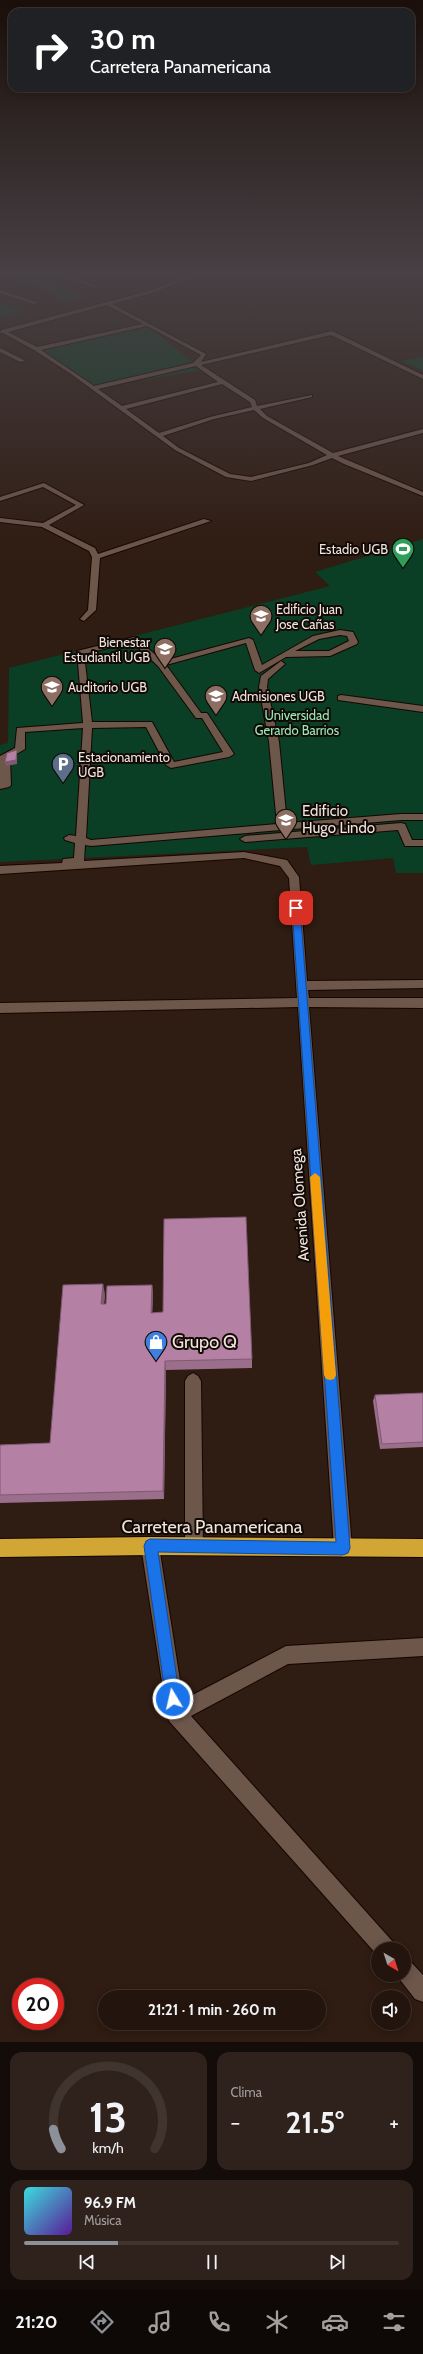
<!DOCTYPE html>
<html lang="es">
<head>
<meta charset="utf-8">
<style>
  body { margin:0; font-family:Cabin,sans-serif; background:#2f221c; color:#f1f3f6; height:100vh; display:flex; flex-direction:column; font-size:15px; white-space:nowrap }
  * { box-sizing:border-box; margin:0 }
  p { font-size:13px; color:#a39f9e }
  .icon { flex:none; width:22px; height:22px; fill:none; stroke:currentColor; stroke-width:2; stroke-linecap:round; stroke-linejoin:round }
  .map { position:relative; height:2042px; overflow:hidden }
  .panel { display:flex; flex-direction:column; gap:10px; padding:10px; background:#130c08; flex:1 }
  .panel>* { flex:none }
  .top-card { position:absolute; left:8px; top:8px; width:407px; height:84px; border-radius:12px; box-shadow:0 2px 10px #0003,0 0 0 1px #40342e; background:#202124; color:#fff; overflow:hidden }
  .needle { width:26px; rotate:141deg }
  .fabs { position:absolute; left:371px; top:1942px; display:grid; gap:8px }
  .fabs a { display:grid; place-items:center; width:40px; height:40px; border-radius:50%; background:#23150e; box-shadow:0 2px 10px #0003,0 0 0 1px #40342e; font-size:20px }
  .speed { position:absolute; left:12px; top:1978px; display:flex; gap:8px; font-size:20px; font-weight:700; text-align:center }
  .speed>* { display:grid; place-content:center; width:52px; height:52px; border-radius:50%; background:#23150e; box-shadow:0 2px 10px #0003,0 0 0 1px #40342e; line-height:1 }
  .speed .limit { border:6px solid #d22; background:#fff; color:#111 }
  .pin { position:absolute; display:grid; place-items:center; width:34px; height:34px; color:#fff; margin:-17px; border-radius:8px; box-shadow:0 2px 6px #0006 }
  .me { position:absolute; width:44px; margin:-22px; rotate:351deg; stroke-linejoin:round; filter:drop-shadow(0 0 3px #0008) }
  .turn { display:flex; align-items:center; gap:14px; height:84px; padding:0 16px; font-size:18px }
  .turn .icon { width:52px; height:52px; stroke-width:2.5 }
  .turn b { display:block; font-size:28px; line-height:34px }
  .big { font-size:30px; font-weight:700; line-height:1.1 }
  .panel .tile { flex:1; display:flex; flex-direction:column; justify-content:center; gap:6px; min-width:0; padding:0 14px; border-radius:12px; background:#2f221c }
  .panel .dial { align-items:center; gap:0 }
  .dial svg { height:104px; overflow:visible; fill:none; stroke:#40342e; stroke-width:7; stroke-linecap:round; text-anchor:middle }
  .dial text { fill:#f1f3f6; stroke:none }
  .song { display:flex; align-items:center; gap:12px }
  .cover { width:48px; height:48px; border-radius:6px; background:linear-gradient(135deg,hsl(180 70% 55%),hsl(270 70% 35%)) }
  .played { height:4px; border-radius:2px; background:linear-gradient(90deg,#8c9099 25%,#40342e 25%) }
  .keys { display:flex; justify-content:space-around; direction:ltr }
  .heat { display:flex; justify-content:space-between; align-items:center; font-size:22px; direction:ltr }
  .panel .tiles { flex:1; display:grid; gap:10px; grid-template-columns:1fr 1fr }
  .tile:last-child { grid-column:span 2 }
  .trip { position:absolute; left:98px; top:1990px; width:228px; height:40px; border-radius:20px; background:#23150e; box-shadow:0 2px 10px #0003,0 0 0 1px #40342e; font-weight:700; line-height:40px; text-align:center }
  .menu { display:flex; height:64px; justify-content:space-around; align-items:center; background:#0e0806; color:#a39f9e }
  .menu .icon { width:28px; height:28px }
  .menu .selected { color:#8c9099 }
  .menu b { font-size:18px; color:#f1f3f6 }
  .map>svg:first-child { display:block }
  .green { fill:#0b3f25 }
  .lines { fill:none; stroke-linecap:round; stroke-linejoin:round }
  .minor-casing { stroke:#160601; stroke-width:2 }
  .highway-casing { stroke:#160601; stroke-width:2 }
  .minor { fill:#6d564a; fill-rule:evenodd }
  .highway { fill:#d2a635; fill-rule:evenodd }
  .wall { fill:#9b6e8c }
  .shaded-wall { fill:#7e5a72 }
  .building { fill:#b480a3; stroke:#7e5a72 }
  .route { fill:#1a73e8; stroke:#114b97 }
  .slow { fill:#f59e0b }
  .labels { text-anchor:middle; stroke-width:4; stroke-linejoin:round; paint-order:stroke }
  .far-poi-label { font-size:13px; fill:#f1e4dd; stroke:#110905; text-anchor:start }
  .far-park-label { font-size:13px; fill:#96eab6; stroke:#110905 }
  .poi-label { font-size:15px; fill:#f1e4dd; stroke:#110905; text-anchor:start }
  .street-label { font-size:15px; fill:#f1e4dd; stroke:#110905 }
  .near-poi-label { font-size:18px; fill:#f1e4dd; stroke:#110905; text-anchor:start }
  .near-street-label { font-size:18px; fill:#f1e4dd; stroke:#110905 }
</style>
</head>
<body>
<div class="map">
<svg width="423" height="2042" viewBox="0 0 423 2042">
  <rect width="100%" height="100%" fill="#2f1c12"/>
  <g class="green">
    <polygon points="0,272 25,272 85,297 67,302 55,300 62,297 0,274"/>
    <polygon points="0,302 25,311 0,318"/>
    <polygon points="146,325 203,370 93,388 36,349"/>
    <polygon points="423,357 423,371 401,361"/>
    <polygon points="423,539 423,873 396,873 393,858 311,865 307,847 0,862 0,745 8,743 9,668 330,586 315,572"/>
  </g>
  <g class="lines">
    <g class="minor-casing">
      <g id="minor">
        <polygon points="50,272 55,272 100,287 96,288"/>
        <path d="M197,272H202L156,292L112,304L206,354L201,362L332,331L423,375V379L421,378L331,335L201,365L255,400L257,406L312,395V397L260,409L267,416L333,453L423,429V433L338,456L423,492V496L344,464L332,458L313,465L251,481L226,477L175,450L71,374L34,350L3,333H0L1,330L152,290ZM107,305L143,324L37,347L8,332ZM147,326L201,355L193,363L94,386L41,350ZM196,366L218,382L122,406L98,389ZM222,384L250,402L252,407L210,417L159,433L126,409ZM254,410L263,418L327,455L309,463L251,477L230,474L179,448L163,436L214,419Z"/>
        <polygon points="0,290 37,302 38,303 33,304 0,293"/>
        <polygon points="0,348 24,360 25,361 20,362 0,352"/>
        <polygon points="44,483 84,505 49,525 95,548 98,554 204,519 211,521 100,558 96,610 84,621 80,619 88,610 92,557 89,551 42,527 0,522 0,518 43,523 76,505 43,487 0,501 0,497"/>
        <path d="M340,630L353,632L358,642L357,644L330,656L286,657L259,673L255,670L246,643L166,665L201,713H207L234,754L229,757L171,768L166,765L146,727L92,728L86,838L91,840L277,824L269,742L259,687L261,676L281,661L285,664L268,679L267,687L279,742L287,823L401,814H423V820H401L91,846L85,845L84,861L244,852L287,860L299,877L307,981L423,980V988L308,990L309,998H423V1008L309,1007L352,1548L349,1554L343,1557L337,1554L334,1548L298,1007L0,1013V1003L297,998L289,878L280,866L244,858L0,874V866L62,863L63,859L74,858L75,843L65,840L64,838L69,835L76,836L83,728L25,732V749L10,758L11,785L9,787L0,789V756L15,748L17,728L83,723L77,651L134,637L163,661L249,638L253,640L262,665L313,636ZM340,635L347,636L349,641L329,651H295L319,639ZM132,642L158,666L196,718H202L223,752L174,762L152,722H92L84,654Z"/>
        <polygon points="341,695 423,706 423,712 338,700 338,696"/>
        <polygon points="401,823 405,824 412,840 423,840 423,846 405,846 398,830 245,842 240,839 245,836"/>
        <polygon points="193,1373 198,1376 201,1381 203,1546 200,1552 194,1555 188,1552 185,1546 185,1381 188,1376"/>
        <polygon points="150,1537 156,1540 159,1546 183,1700 286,1646 423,1638 423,1656 288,1664 191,1716 393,1942 396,1949 378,1949 378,1956 169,1721 167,1714 141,1546 144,1540"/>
        <polygon points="404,1958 411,1962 423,1975 423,2002 415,1999 397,1976 396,1975 404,1975"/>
      </g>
    </g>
    <g class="highway-casing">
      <polygon id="highway" points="150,1537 423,1539 423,1557 150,1555 0,1557 0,1539"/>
    </g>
    <use href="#minor" class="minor"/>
    <use href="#highway" class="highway"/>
  </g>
  <g class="wall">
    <polygon points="152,1285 153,1295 152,1313 252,1359 252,1368 166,1370 164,1499 0,1503 0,1445 50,1443 105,1294 104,1304 106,1304"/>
    <polygon points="423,1393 423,1447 380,1449 373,1401 375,1395"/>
  </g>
  <g class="shaded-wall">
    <polygon points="17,750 17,764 6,766 5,762"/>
    <polygon points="103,1284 105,1294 103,1314 101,1304"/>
    <polygon points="152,1285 153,1295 152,1323 151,1313"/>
    <polygon points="165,1361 166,1370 164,1499 163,1491"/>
  </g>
  <g class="building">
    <polygon points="17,750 16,760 5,762 7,753"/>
    <polygon points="246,1217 252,1359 165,1361 163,1491 0,1495 0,1445 50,1443 63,1285 103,1284 101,1304 106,1304 107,1286 152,1285 151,1313 163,1312 164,1219"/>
    <polygon points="423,1393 423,1442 382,1444 375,1395"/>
  </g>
  <linearGradient id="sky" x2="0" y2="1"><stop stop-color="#1a0f0a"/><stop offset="0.49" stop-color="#474044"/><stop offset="1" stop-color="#474044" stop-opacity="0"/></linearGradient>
  <rect width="423" height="557" fill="url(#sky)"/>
  <polygon class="route" points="296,905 300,908 350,1548 348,1553 343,1555 158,1552 180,1699 178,1704 173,1706 168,1704 166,1699 144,1546 146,1541 150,1539 336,1542 292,908"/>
  <polygon class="slow" points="315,1173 320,1177 336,1375 334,1379 330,1380 326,1379 324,1375 310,1177"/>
  <defs>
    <g id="stadium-pin" transform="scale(1.15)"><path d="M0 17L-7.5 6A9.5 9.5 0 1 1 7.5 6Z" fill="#2e9e5b" stroke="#110905"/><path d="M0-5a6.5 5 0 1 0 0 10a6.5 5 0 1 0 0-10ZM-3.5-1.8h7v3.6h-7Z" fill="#fff"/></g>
    <g id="university-pin" transform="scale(1.15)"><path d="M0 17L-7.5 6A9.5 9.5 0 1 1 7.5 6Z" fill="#8d6e63" stroke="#110905"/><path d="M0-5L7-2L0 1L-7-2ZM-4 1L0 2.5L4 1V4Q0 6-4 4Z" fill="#fff"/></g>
    <g id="parking-pin" transform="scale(1.15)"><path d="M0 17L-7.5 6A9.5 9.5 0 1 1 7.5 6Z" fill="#5c6f8a" stroke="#110905"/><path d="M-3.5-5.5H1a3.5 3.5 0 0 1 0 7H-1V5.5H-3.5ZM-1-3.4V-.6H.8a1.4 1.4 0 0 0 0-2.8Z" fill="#fff"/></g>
    <g id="shop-pin" transform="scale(1.15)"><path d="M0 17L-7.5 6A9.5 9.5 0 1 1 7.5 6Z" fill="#3f7fe0" stroke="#110905"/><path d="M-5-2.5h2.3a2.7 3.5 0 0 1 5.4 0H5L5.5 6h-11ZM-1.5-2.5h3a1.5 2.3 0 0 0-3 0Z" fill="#fff"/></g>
  </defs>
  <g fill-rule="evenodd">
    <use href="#stadium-pin" x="403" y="549"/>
    <use href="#university-pin" x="261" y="616"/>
    <use href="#university-pin" x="165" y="649"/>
    <use href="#university-pin" x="52" y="687"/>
    <use href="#university-pin" x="216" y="696"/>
    <use href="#parking-pin" x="63" y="764"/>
    <use href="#university-pin" x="286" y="820"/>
    <use href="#shop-pin" x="156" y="1342"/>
  </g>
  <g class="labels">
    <g class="far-poi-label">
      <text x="388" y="554" text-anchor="end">Estadio UGB</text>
      <text x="276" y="614">Edificio Juan<tspan x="276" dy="15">Jose Cañas</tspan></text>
      <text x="150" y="647" text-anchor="end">Bienestar<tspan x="150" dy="15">Estudiantil UGB</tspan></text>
      <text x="68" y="692">Auditorio UGB</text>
      <text x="232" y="701">Admisiones UGB</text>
      <text x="78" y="762">Estacionamiento<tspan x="78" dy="15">UGB</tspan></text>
    </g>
    <g class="far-park-label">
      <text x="297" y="720">Universidad<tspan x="297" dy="15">Gerardo Barrios</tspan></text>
    </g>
    <g class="poi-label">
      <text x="302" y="816">Edificio<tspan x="302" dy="17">Hugo Lindo</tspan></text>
    </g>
    <g class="street-label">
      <text transform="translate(300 1205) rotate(-94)" y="5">Avenida Olomega</text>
    </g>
    <g class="near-poi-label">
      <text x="172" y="1348">Grupo Q</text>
    </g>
    <g class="near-street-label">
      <text x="212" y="1533">Carretera Panamericana</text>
    </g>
  </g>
</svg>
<div class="fabs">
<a><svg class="needle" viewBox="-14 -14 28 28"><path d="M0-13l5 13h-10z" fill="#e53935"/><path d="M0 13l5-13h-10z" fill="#a39f9e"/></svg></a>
<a><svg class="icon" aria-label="sound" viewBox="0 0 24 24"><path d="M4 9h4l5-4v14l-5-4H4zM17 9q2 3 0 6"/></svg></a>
</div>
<div class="speed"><div class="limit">20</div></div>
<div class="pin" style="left:296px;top:908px;background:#d93025"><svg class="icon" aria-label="arrive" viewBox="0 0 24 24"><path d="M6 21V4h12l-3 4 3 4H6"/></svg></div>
<svg class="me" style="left:173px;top:1699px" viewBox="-20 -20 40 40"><circle r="17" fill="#1a73e8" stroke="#fff" stroke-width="3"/><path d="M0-11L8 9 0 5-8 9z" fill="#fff"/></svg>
<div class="trip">21:21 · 1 min · 260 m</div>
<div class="top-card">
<div class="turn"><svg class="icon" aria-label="right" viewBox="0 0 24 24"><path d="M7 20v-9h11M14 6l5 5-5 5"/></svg><div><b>30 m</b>Carretera Panamericana</div></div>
</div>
</div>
<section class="panel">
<div class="tiles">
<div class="tile dial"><svg viewBox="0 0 100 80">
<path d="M14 69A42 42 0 1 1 86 69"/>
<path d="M14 69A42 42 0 0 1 8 54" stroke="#8c9099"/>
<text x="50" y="56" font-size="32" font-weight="700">13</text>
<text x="50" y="72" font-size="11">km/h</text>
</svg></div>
<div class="tile"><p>Clima</p>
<div class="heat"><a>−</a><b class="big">21.5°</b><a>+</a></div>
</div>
<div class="tile">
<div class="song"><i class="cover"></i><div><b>96.9 FM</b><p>Música</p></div></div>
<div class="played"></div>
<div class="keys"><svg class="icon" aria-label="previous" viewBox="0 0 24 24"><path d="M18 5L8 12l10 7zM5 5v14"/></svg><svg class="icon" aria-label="pause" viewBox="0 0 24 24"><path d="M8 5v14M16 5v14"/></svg><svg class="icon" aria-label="next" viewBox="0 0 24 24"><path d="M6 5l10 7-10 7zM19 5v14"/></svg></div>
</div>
</div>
</section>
<nav class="menu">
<b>21:20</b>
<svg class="icon selected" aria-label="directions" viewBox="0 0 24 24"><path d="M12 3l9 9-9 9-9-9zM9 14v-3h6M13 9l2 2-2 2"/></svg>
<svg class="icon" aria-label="music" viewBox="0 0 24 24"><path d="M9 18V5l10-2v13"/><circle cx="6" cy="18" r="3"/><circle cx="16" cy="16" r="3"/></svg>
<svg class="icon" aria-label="phone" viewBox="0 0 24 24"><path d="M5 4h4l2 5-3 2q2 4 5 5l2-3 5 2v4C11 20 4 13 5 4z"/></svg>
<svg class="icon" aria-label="climate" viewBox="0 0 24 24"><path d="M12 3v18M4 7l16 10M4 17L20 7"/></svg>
<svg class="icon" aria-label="car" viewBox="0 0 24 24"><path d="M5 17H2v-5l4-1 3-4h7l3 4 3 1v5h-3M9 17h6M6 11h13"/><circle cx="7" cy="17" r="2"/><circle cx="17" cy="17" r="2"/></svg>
<svg class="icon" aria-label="filters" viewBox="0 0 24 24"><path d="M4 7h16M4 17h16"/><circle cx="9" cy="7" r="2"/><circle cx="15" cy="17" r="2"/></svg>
</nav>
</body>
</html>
